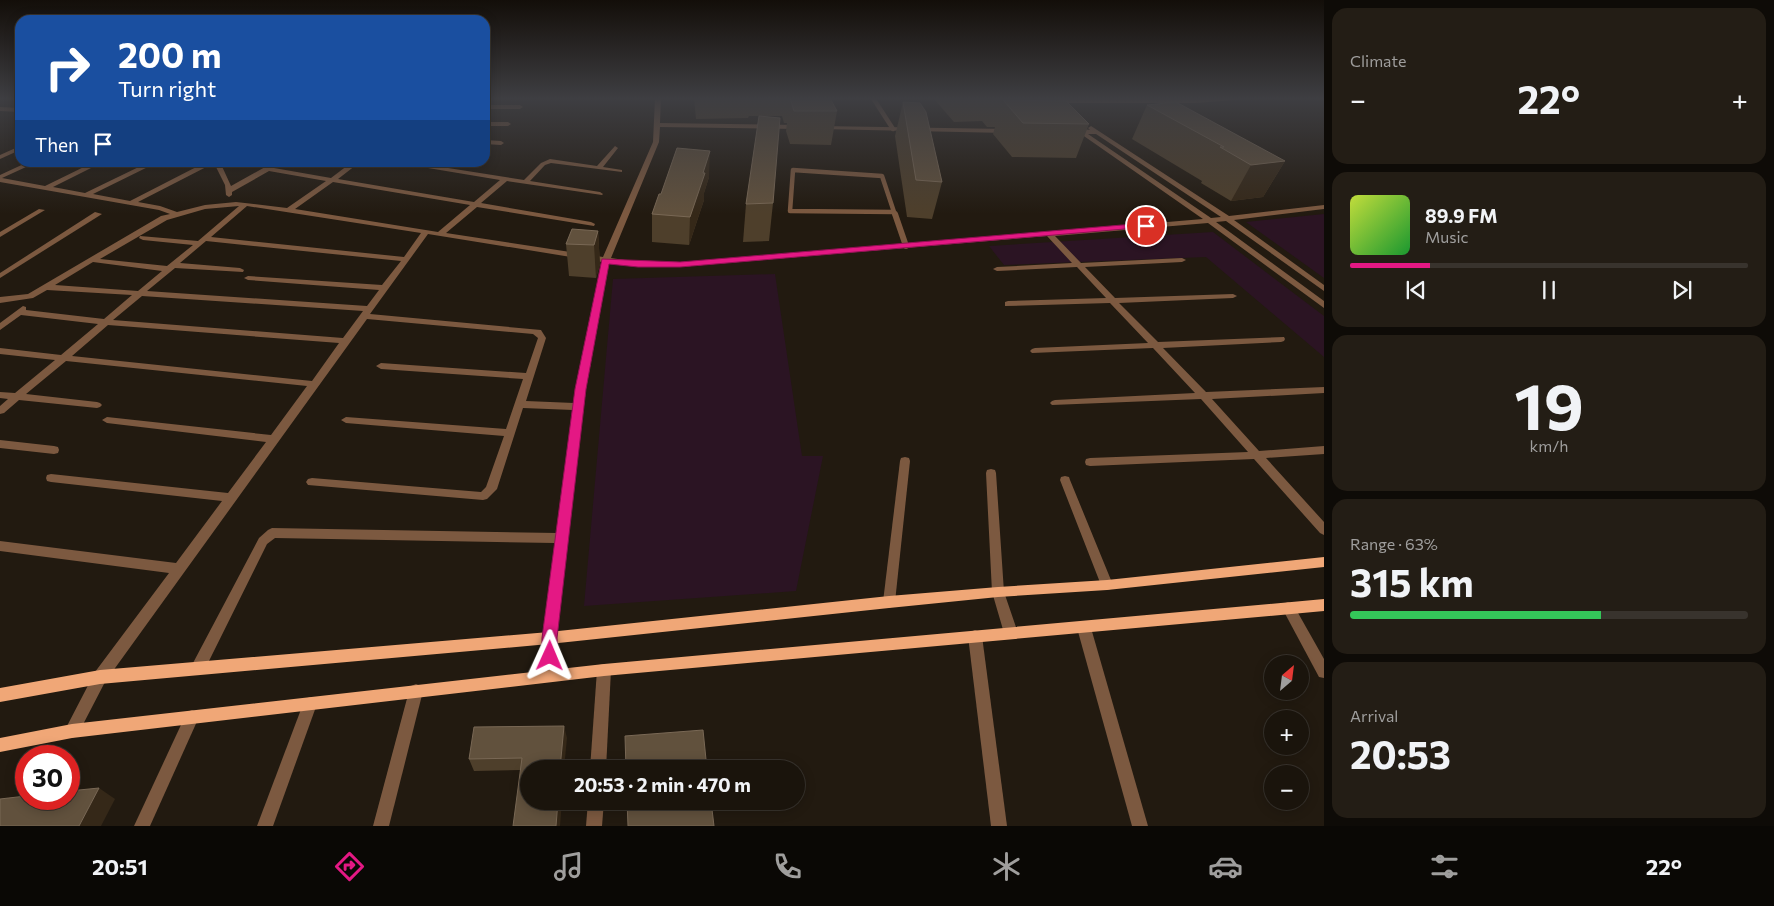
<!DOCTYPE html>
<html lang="en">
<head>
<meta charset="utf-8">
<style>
  body { margin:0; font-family:Commissioner,sans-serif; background:#231d15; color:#f1f3f6; height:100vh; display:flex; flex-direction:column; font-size:19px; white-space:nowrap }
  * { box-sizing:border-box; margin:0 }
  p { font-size:16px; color:#9f9e9d }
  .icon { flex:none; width:28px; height:28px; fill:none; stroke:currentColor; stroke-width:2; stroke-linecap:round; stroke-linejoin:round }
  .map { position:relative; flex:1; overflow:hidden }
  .side { display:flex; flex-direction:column; gap:8px; padding:8px; background:#0e0b07; width:450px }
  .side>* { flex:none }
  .hud { position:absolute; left:15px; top:15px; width:475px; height:152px; border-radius:15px; box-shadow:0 2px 12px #0003,0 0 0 1px #38332d; background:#1a4fa0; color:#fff; overflow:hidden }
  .needle { width:32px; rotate:28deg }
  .fabs { position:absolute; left:1264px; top:655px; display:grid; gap:10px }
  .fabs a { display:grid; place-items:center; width:45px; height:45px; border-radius:50%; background:#1a140c; box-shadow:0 2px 12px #0003,0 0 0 1px #38332d; font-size:25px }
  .speed { position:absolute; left:15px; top:745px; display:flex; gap:10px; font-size:25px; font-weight:700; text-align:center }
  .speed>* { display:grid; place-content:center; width:65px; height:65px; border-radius:50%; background:#1a140c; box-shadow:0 2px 12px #0003,0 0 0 1px #38332d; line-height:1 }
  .speed .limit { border:8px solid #d22; background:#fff; color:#111 }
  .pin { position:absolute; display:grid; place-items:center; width:42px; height:42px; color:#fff; margin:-21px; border:2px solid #fff; border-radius:50%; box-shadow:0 1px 5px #0007 }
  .me { position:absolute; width:55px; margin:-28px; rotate:1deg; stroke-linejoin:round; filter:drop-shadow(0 0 4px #0008) }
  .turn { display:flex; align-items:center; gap:18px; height:105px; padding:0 20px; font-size:22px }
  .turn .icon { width:65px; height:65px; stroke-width:2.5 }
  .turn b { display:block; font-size:35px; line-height:42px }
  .then { display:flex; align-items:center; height:48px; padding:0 20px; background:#0003; gap:10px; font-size:19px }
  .big { font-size:38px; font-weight:700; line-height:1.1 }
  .side .tile { flex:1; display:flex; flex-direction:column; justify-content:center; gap:8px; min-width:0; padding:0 18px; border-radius:15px; background:#231d15 }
  .side .dial { align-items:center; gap:0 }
  .dial b { font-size:65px; line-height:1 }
  .song { display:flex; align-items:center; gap:15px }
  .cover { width:60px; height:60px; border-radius:8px; background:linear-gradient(135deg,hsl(70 70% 55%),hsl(130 70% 35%)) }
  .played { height:5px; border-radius:2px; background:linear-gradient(90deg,#e41884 20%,#38332d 20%) }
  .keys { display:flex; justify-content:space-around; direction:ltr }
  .heat { display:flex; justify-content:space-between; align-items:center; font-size:28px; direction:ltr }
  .charge { height:8px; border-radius:4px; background:linear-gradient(90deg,#34c759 63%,#38332d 0) }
  .trip { position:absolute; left:520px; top:760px; width:285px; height:50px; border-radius:25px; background:#1a140c; box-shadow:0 2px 12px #0003,0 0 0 1px #38332d; font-weight:700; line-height:50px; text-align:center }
  .menu { display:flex; height:80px; justify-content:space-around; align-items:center; background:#0a0805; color:#9f9e9d }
  .menu .icon { width:35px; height:35px }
  .menu .active { color:#e41884 }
  .menu b { font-size:22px; color:#f1f3f6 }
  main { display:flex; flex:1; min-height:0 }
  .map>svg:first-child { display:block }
  .green { fill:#2b1423 }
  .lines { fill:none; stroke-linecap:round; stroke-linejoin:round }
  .lane-far1 { stroke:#7c5940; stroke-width:4.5 }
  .lane { stroke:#7c5940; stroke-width:6 }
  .street { fill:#7c5940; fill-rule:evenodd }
  .secondary { fill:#f0a777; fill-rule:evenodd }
  .wall { fill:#4e3f2b }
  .shaded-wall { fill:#352818 }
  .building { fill:#61513d; stroke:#796855 }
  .route { fill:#e41884; stroke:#941056 }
</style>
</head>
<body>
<main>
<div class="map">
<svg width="1324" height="826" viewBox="0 0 1324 826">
  <rect width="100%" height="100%" fill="#221a10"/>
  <g class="green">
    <polygon points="1324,214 1324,278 1246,222"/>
    <polygon points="1213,232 1324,316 1324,357 1206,257 1004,265 989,246"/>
    <polygon points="775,274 802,456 823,456 796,591 584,606 613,279"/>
  </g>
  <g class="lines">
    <g class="lane-far1">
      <polyline points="873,98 893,129"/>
      <polyline points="894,212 790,211 793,170 882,176 895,215"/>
    </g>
    <polyline class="lane" points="895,214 906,246"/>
    <g class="street">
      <path d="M655,98H661L660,123L800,125L803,127L800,129L660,127L659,142L611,258L638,262L680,263L1203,219L1081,134H1072L1069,132L1079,128L1090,130L1088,128L1091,126L1229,216L1324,205V209L1234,220L1324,285V291L1226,221L1216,222L1324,301V308L1208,223L1055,236L1081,263L1182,258L1186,260L1182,262L1085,267L1115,298L1233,294L1237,296L1233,298L1119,303L1158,342L1284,337L1285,339L1284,341L1281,342L1163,348L1206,392L1324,387V393L1212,399L1259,451L1324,446V454L1266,458L1324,522V535L1320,533L1254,459L1090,466L1086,465L1085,462L1086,459L1090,458L1248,452L1201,399L1052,405L1050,403L1052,401L1055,400L1195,393L1153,348L1032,353L1030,351L1032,349L1035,348L1148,343L1110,303L1005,306V302L1008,301L1106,298L1077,267L997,271L993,269L997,267L1072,263L1047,236L680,267L638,266L609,263L586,389L556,638L557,675L555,680L550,681L545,680L543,675L542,638L555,543L275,538L267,544L203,673L198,674L193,673L191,668L193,663L259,538L268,530L272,528L557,533L573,410L523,408L497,489L487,499L483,500L308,485L306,482L308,479L312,478L481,492L486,487L504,436L346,423L341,420L346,417L506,429L523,379L381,369L376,366L381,363L526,373L538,338L533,334L367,319L105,682L77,736L72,738L67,736L65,731L67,726L95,672L169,573L0,551V541L176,563L222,501L51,482L47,481L46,478L47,475L51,474L228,493L266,442L107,423L102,420L107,417L271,435L307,386L66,361L26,394L97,402L100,403L102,405L100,407L97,408L19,400L4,413L0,414V406L8,399L0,398V392L15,393L55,360L0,354V348L61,355L98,324L21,315L0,330V323L23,306L26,307V310L104,319L132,295L47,290L33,298L0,303V297L28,294L161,216L170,214L159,210L0,182V175L28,162H37L2,178L45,186L94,162H103L53,187L85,193L149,162H158L93,194L130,201L206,162H220L231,186L274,162H283L274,168L331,178L352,162H360L338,179L474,202L500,180L392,162H410L524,180L541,163L550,159L597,166L615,146L618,148L603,167L622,170V172L551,163L545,165L530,181L600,192L603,194L602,195L507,181L481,203L591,222L595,224L594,226L477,207L446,233L603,257L653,142ZM1088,134H1096L1221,217L1211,218ZM214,163L225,185L226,195L229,197L232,195V192L269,171L326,181L287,208L236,202L205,205L177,212L160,206L138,202ZM333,182L470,205L438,232L295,209ZM239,206L198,241L140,236L139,238L143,240L193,245L167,266L100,259L167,220L205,209ZM247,206L421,233L404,257L211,237ZM428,234L602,262L574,403L526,401L546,338L541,330L370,314ZM206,241L401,261L382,285L248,276L244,278L248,280L379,290L367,306L147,291L175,268L243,272L244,270L240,268L180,263ZM93,262L162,271L138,291L55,285ZM142,296L363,311L343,338L113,320ZM108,325L339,343L312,381L72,356Z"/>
      <polygon points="1217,98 1259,98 1196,103 1060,103 1057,101 1060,99"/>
      <polygon points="485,105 520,105 523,107 520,109 485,109"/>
      <polygon points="0,107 20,108 20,112 0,111"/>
      <polygon points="485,122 508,122 511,124 508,126 485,126"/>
      <polygon points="822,126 1007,129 1010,131 1007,133 820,129 820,127"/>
      <polygon points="485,140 501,141 504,143 501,145 485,144"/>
      <polygon points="20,146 20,150 0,159 0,155"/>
      <polygon points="39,209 45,210 0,237 0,232"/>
      <polygon points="95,212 102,214 0,278 0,273"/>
      <polygon points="0,440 54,446 58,447 59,450 58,453 54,454 0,448"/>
      <polygon points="905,457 909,458 910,461 895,602 894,606 889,608 884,606 883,602 900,461 901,458"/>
      <polygon points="991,469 995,470 996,473 1004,592 1018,633 1016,637 1011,639 1006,637 1004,633 992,592 986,473 987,470"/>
      <polygon points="1065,476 1069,477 1070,480 1113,585 1111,589 1107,590 1103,589 1101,585 1060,480 1061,477"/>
      <polygon points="1288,602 1293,604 1324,659 1324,678 1319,677 1282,608 1283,604"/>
      <polygon points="1084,622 1089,624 1091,628 1148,826 1132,826 1077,628 1079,624"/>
      <polygon points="975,630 980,632 982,636 1007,826 991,826 968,636 970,632"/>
      <polygon points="604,664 609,665 611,670 606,769 590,769 597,670 599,665"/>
      <polygon points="416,684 421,686 423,691 389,826 373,826 409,691 411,686"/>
      <polygon points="310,697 315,699 317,704 273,826 257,826 303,704 305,699"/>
      <polygon points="192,710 197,712 199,717 150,826 134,826 187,712"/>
      <polygon points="588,801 604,801 602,826 586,826"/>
    </g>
    <g class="secondary">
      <polygon points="1324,557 1324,567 1107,590 998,597 889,608 549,644 100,684 0,702 0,688 100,670 549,632 889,596 998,587 1107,580"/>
      <polygon points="1324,599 1324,611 604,676 72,738 0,752 0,738 72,724 604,664"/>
    </g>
  </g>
  <g class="wall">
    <polygon points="694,98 830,98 837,111 831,145 790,144 786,131 787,123 784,123 782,116 749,116 748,118 696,119"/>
    <polygon points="933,98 1057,98 1056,101 1089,124 1076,158 1012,157 993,134 995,127 987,127 982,121 954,122"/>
    <polygon points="903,102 942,182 932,219 907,217 895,136"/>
    <polygon points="1147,105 1285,161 1263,197 1231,201 1201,183 1202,181 1132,139"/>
    <polygon points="709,177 704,193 704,200 689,245 652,242 652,214 661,194"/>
    <polygon points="773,203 769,241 743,242 746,204"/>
    <polygon points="598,231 600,264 596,278 569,276 566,244"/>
    <polygon points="567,738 520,770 474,771 469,759"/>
  </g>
  <g class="shaded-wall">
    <polygon points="710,151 709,177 704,193 704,200 689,245 690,217"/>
    <polygon points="1285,161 1263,197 1231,201 1251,165"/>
    <polygon points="598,231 600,264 596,278 594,245"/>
    <polygon points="564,726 567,738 564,769 560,769"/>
    <polygon points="99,788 115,799 101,826 79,826"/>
    <polygon points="558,801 562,801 560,826 556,826"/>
  </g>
  <g class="building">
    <polygon points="790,98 830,98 837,111 794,111"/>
    <polygon points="1003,100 1066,101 1089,124 1023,123"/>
    <polygon points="903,102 920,103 926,112 942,182 916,180"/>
    <polygon points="1176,102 1285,161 1251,165 1220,147 1224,147 1147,105"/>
    <polygon points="759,116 780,118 773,203 746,204"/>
    <polygon points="677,148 710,151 703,173 705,173 690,217 652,214 659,194 661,194"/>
    <polygon points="572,229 598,231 594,245 566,244"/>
    <polygon points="564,726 560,769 529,769 529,801 558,801 556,826 513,826 522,758 469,759 474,727"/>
    <polygon points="703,730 707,769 626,769 625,736"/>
    <polygon points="99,788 79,826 0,826 0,799 26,796 26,799 69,799 69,791"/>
    <polygon points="627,801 711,801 714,826 628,826"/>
  </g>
  <linearGradient id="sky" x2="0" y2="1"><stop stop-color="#130e09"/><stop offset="0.46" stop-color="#3e3e42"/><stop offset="1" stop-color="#3e3e42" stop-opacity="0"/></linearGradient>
  <rect width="1324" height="214" fill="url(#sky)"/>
  <polygon class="route" points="1146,223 1148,224 1148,227 680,267 638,267 609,264 586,389 557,638 558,656 555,661 550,663 545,661 542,656 542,638 575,389 602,259 680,262"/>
</svg>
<div class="fabs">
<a><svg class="needle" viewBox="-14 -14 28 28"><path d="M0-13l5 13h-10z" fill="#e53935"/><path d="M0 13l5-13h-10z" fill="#9f9e9d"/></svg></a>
<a>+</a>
<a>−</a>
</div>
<div class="speed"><div class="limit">30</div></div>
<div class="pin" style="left:1146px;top:226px;background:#d93025"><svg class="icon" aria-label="arrive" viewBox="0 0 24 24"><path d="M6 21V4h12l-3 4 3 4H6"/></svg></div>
<svg class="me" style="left:550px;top:656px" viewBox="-20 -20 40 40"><path d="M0-17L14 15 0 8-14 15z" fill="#e41884" stroke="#fff" stroke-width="4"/></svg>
<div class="trip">20:53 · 2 min · 470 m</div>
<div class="hud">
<div class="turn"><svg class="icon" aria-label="right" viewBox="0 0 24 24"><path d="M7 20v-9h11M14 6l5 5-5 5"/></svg><div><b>200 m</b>Turn right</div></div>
<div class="then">Then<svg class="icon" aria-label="arrive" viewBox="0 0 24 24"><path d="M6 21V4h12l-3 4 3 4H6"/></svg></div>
</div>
</div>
<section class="side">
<div class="tile"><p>Climate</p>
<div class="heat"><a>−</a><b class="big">22°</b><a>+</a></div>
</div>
<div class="tile">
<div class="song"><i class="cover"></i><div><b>89.9 FM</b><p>Music</p></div></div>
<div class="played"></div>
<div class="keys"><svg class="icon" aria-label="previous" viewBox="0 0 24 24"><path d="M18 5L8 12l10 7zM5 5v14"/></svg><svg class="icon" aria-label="pause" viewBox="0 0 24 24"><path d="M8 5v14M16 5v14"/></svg><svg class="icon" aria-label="next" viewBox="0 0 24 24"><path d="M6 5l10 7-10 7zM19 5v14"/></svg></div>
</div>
<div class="tile dial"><b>19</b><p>km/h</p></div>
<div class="tile"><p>Range · 63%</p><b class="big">315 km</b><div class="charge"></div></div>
<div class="tile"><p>Arrival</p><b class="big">20:53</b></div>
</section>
</main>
<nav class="menu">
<b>20:51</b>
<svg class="icon active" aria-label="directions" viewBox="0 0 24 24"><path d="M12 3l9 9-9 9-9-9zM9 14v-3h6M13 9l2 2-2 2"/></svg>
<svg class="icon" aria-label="music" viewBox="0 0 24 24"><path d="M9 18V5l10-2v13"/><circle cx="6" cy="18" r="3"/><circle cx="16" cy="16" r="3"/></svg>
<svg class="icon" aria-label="phone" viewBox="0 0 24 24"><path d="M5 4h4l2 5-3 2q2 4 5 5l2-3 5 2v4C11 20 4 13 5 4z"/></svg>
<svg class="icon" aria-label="climate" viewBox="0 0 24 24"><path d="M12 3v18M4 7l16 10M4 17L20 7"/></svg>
<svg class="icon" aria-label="car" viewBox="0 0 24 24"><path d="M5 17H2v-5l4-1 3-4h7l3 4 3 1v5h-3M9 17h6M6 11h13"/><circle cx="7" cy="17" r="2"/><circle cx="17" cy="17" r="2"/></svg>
<svg class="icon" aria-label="filters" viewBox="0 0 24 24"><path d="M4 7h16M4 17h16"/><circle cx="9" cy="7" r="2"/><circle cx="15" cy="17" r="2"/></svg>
<b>22°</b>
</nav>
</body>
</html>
